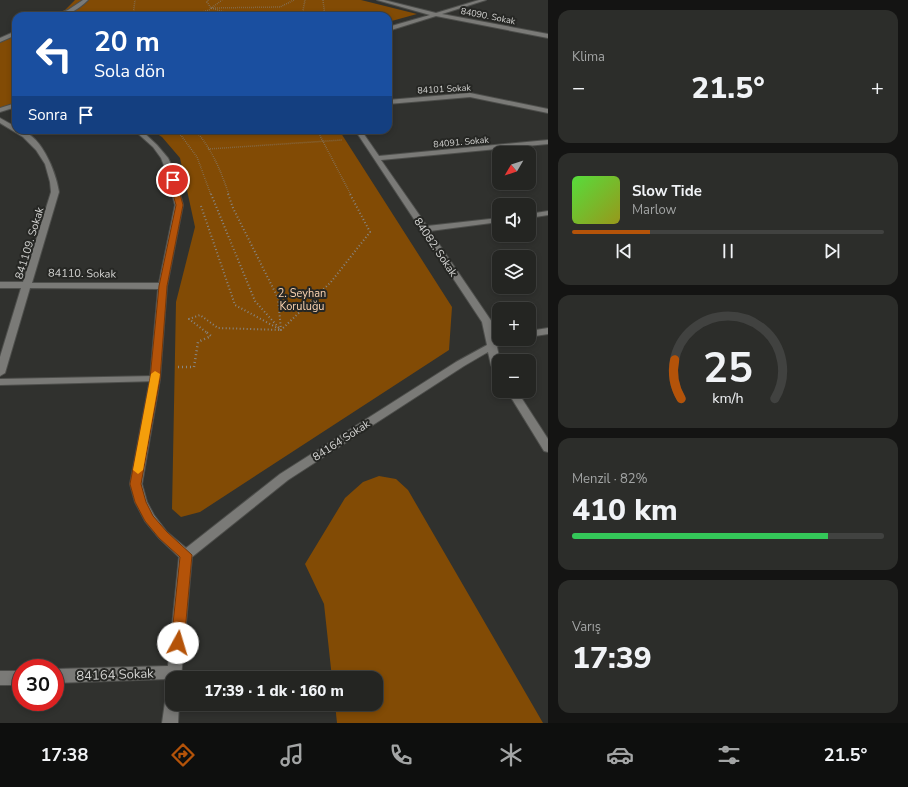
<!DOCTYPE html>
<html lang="tr">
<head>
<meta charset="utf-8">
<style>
  body { margin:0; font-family:"Nunito Sans",sans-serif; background:#2c2d2a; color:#f1f3f6; height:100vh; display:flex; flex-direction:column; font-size:15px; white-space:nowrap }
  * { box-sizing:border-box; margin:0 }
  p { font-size:13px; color:#a3a5a5 }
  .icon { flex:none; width:22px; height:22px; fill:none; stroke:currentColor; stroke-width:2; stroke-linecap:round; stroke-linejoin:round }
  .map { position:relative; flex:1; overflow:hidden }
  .panel { display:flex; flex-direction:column; gap:10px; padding:10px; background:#141413; width:360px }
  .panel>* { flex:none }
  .banner { position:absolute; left:12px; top:12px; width:380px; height:122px; border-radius:12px; box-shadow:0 2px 6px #0003,0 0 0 1px #414240; background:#1a4fa0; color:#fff; overflow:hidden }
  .needle { width:26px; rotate:231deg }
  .controls { position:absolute; left:492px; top:146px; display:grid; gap:8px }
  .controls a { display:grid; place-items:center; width:44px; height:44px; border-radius:8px; background:#242522; box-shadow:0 2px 6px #0003,0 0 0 1px #414240; font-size:20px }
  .speed { position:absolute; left:12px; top:659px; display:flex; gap:8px; font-size:20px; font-weight:700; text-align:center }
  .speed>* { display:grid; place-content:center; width:52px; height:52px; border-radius:50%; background:#242522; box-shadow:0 2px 6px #0003,0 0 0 1px #414240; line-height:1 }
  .speed .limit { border:6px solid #d22; background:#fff; color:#111 }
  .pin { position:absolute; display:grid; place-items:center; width:34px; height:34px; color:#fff; margin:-17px; border:2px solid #fff; border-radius:50%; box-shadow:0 1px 4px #0007 }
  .me { position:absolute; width:44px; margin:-22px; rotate:6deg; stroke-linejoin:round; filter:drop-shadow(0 0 3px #0008) }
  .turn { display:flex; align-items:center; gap:14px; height:84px; padding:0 16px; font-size:18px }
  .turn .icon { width:52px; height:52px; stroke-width:2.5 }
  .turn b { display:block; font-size:28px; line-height:34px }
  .then { display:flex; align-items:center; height:38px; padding:0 16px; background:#0003; gap:8px; font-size:15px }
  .big { font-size:30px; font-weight:800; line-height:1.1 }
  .panel .tile { flex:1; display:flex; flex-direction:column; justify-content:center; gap:6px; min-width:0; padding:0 14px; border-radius:12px; background:#2c2d2a }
  .panel .dial { align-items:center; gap:0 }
  .dial svg { height:104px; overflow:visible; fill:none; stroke:#414240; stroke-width:7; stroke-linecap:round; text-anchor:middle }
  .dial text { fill:#f1f3f6; stroke:none }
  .song { display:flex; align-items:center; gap:12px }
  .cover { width:48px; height:48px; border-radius:6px; background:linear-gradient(135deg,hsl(110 70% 55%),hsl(60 70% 35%)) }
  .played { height:4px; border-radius:2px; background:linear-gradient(90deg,#b45309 25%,#414240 25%) }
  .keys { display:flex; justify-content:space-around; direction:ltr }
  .heat { display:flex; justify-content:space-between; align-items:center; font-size:22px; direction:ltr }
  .charge { height:6px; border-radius:3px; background:linear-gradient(90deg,#34c759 82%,#414240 0) }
  .trip { position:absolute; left:165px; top:671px; width:218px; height:40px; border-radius:12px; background:#242522; box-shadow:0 2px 6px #0003,0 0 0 1px #414240; font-weight:800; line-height:40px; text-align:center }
  .dock { display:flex; height:64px; justify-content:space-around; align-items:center; background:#0e0f0e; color:#a3a5a5 }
  .dock .icon { width:28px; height:28px }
  .dock .on { color:#b45309 }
  .dock b { font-size:18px; color:#f1f3f6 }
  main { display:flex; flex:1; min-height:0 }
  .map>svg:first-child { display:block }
  .green { fill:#824b05 }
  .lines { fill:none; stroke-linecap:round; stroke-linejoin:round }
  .service-casing { stroke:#4d4e4b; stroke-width:2 }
  .minor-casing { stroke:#4d4e4b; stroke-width:2 }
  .path-far2 { stroke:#878785; stroke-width:1.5; stroke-dasharray:0.5 1.5; stroke-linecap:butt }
  .path-far1 { stroke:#878785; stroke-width:2; stroke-dasharray:1 2.5; stroke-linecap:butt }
  .path { stroke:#878785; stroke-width:2.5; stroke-dasharray:1 3; stroke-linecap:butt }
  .service { fill:#7a7a77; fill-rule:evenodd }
  .minor { fill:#7a7a77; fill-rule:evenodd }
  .route { fill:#b45309; stroke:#753606 }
  .slow { fill:#f59e0b }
  .labels { text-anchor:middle; stroke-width:4; stroke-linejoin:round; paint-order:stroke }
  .far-street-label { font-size:9px; fill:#d5d5d3; stroke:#262724 }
  .street-label { font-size:11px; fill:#d5d5d3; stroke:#262724 }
  .park-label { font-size:11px; fill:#f9d2b0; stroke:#262724 }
  .near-street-label { font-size:13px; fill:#d5d5d3; stroke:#262724 }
</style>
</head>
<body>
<main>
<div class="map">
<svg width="548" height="723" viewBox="0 0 548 723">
  <rect width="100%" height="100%" fill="#30312e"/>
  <g class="green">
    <polygon points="75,0 361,0 417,14 388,22 388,16 51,16 65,10"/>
    <polygon points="16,32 16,102 0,108 0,40"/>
    <polygon points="151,130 339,130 452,307 449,350 200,512 181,517 172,509 176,302 195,227 180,158 162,137"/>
    <polygon points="379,476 396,479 408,490 543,723 337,723 335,704 376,704 376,678 332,678 324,604 305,564 345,498 363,482"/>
  </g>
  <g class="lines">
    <g class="service-casing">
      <polygon id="service" points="155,376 159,377 160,379 159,381 0,385 0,379"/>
    </g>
    <g class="minor-casing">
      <g id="minor">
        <path d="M83,0H88C79,9 68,16 54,16L68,10Z"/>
        <polygon points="377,0 384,0 436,13 479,0 486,0 442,14 548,34 548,38 436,16 388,31 388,27 430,15"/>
        <polygon points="16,31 16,35 0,42 0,38"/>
        <polygon points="470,93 548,109 548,113 470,97 388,104 388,100"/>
        <polygon points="16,103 16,107 0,112 0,108"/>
        <path d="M0,118L16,127V130C40,130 56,172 59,192L32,283H159L175,205L165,168L161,158L153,147L134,130H141L157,145L168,158L173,168L183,205L167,286L160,379L142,484L147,502L154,515L167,532L186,548L280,474L456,362L487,345L482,322L355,130H361L379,156L548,140V144L381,160L427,226L499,218V222L430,231L492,322L496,340L499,338L510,339L497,347L500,361L499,373L495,372L491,365L488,352L464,366L288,480L192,557L181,678H172V684L169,683L167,679L55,683V669L168,666L179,557L159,538L145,521L135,502L130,484L150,379L158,289L30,288L5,373L0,376V357L21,288H0V282H23L51,192L50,182L45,164L36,150L23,137L0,123Z"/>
        <polygon points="548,211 548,215 529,218 529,214"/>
        <polygon points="548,328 548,334 529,337 529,331"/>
        <polygon points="507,391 517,391 548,439 548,452 544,451"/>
        <rect x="0" y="671" width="21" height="14"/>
        <polygon points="172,695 172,704 179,704 178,723 162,723 165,702 167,697"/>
      </g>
    </g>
    <g class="path-far2">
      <polyline points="208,0 207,2 211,8 238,16"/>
      <polyline points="323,0 325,16"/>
      <polyline points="211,8 280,7 294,0"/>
      <polyline points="133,16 135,0"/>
      <polyline points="188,16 209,10 222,0"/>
      <polyline points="302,16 305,0"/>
      <polyline points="177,130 197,157 211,195"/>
      <path d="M195,130C212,149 221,171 229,195"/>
      <polyline points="317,130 351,195"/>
      <polyline points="208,149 342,140"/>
    </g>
    <g class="path-far1">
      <polyline points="211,194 255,301 279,328"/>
      <polyline points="228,194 233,208 278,298 281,330 331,282 370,232 350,194"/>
      <polyline points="201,206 235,305 281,330"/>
      <polyline points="206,332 189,319 200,315 218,328 281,330"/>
    </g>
    <polyline class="path" points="178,367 194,367 198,342 211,336 205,331"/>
    <use href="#service" class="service"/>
    <use href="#minor" class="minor"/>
  </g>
  <polygon class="route" points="173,178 176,180 183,205 167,286 160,379 141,484 146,502 153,516 167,532 192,555 184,643 182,647 178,648 173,647 171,643 180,557 159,538 145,521 135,502 130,484 150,379 159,286 176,205 169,180"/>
  <polygon class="slow" points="155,371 160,374 143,470 138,474 133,470 151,374"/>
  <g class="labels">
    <g class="far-street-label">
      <text transform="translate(488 16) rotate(11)" y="3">84090. Sokak</text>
      <text transform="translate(444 89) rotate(-3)" y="3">84101 Sokak</text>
      <text transform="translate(461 142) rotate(-5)" y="3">84091. Sokak</text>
    </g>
    <g class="street-label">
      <text transform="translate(29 243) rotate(-73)" y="4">841109. Sokak</text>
      <text transform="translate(436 247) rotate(56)" y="4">84082. Sokak</text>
      <text transform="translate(82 273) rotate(1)" y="4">84110. Sokak</text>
      <text transform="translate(341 440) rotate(-33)" y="4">84164 Sokak</text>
    </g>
    <g class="park-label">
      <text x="302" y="297">2. Seyhan<tspan x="302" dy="13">Koruluğu</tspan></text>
    </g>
    <g class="near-street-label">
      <text transform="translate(115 674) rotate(-2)" y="5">84164 Sokak</text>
    </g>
  </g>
</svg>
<div class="controls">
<a><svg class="needle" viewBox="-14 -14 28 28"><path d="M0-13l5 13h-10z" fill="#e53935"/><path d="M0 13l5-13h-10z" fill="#a3a5a5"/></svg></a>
<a><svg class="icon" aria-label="sound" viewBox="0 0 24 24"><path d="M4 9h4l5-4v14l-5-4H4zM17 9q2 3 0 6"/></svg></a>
<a><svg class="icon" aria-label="layers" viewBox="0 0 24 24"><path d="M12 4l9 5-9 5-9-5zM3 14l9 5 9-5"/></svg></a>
<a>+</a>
<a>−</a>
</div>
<div class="speed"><div class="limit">30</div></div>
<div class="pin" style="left:173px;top:180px;background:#d93025"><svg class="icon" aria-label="arrive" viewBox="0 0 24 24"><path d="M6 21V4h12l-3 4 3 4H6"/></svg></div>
<svg class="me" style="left:178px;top:643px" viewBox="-20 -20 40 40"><circle r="19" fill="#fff"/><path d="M0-13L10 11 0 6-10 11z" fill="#b45309"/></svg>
<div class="trip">17:39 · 1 dk · 160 m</div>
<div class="banner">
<div class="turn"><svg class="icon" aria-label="left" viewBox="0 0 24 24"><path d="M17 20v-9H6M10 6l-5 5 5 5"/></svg><div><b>20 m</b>Sola dön</div></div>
<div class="then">Sonra<svg class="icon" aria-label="arrive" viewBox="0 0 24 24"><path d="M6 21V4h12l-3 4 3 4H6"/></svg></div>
</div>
</div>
<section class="panel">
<div class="tile"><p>Klima</p>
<div class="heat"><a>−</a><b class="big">21.5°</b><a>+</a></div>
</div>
<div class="tile">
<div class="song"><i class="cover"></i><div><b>Slow Tide</b><p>Marlow</p></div></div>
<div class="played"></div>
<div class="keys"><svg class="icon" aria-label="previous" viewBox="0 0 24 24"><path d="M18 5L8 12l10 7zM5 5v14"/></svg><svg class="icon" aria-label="pause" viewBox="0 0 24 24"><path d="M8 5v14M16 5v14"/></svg><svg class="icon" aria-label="next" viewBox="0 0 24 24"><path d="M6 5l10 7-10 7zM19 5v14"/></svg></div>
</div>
<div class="tile dial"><svg viewBox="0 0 100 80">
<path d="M14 69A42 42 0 1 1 86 69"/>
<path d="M14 69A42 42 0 0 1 9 39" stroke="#b45309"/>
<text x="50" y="56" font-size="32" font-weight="700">25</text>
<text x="50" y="72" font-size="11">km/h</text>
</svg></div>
<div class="tile"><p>Menzil · 82%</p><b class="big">410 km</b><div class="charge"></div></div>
<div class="tile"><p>Varış</p><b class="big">17:39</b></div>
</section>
</main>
<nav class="dock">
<b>17:38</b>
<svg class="icon on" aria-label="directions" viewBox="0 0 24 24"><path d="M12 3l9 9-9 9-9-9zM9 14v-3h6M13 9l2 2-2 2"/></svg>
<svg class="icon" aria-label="music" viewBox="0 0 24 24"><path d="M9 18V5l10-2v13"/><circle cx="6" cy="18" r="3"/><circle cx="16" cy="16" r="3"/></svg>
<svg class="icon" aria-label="phone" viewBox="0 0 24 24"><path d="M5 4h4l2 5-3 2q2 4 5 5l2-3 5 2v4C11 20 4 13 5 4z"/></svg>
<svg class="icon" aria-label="climate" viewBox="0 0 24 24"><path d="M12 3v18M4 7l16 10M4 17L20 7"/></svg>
<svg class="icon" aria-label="car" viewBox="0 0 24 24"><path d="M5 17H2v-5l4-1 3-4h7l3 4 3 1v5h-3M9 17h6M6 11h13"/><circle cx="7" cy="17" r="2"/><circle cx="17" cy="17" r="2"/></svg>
<svg class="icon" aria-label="filters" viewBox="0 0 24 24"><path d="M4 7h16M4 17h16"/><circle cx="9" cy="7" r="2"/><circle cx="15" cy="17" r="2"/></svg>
<b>21.5°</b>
</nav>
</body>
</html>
